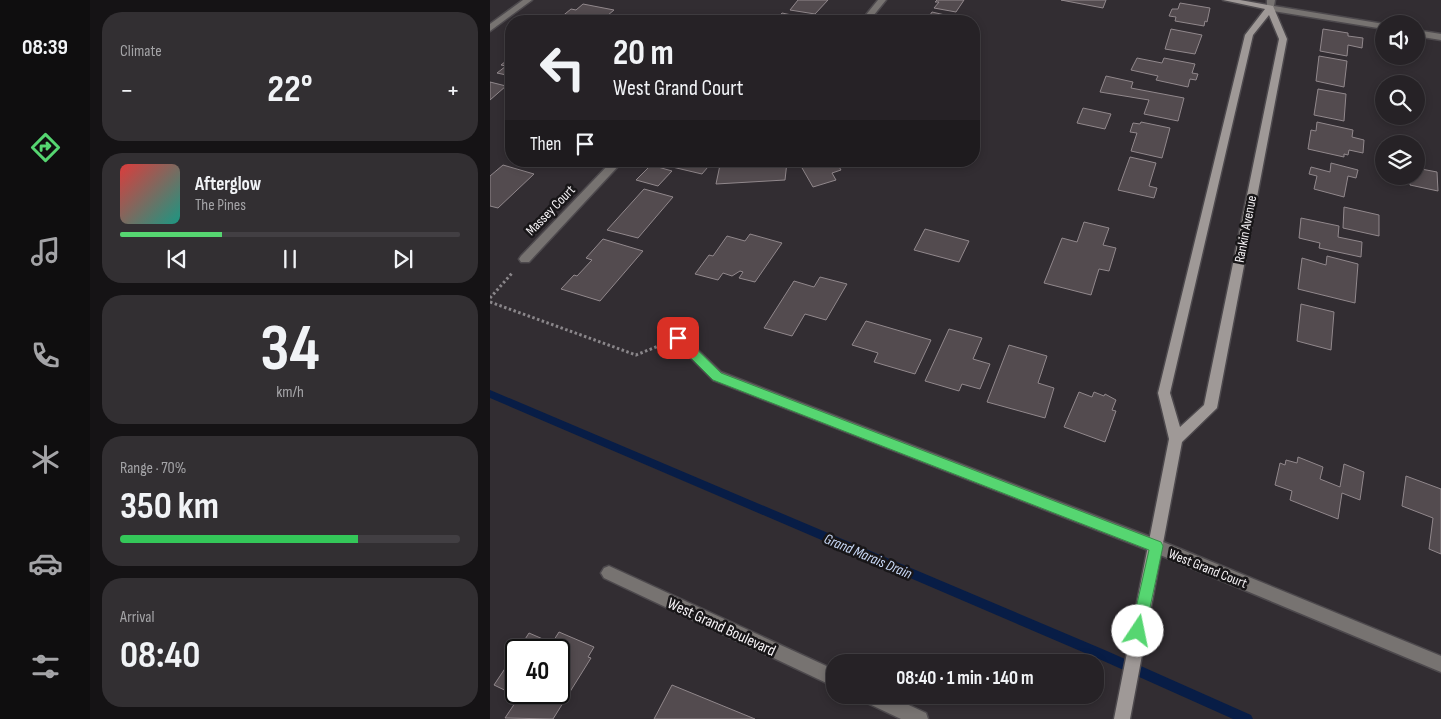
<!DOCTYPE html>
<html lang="en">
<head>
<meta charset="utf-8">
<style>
  body { margin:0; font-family:"Sofia Sans Condensed",sans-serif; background:#322f32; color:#f1f3f6; height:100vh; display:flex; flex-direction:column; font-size:19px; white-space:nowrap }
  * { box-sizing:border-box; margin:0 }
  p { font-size:16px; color:#a4a4a7 }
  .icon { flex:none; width:28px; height:28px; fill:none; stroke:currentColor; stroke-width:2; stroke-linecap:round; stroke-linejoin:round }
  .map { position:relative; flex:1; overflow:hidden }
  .panel { display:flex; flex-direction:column; gap:12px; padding:12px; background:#151315; width:400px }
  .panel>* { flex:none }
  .hud { position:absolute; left:15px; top:15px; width:475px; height:152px; border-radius:20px; box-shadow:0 2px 8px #0003,0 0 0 1px #423f43; background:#262226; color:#f1f3f6; overflow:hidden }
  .tools { position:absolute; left:885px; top:15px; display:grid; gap:10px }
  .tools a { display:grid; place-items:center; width:50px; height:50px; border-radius:50%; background:#262226; box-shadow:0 2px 8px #0003,0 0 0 1px #423f43; font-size:25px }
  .speed { position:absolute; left:15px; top:639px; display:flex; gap:10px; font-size:25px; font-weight:700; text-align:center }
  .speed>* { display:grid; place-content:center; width:65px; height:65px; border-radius:50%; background:#262226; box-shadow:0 2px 8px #0003,0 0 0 1px #423f43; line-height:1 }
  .speed .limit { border:2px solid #111; border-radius:8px; background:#fff; color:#111 }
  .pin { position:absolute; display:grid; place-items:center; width:42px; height:42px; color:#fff; margin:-21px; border-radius:10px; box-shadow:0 2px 8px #0006 }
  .me { position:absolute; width:55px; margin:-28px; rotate:11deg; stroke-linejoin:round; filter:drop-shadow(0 0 4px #0008) }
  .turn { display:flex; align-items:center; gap:18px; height:105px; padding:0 25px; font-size:22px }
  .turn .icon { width:65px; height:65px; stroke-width:2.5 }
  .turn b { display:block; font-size:35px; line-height:42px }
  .then { display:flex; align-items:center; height:48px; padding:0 25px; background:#0003; gap:10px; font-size:19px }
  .big { font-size:38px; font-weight:700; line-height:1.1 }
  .panel .tile { flex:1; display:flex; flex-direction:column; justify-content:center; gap:8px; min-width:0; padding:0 18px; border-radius:20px; background:#322f32 }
  .panel .dial { align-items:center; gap:0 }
  .dial b { font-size:65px; line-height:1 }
  .song { display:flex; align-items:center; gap:15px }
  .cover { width:60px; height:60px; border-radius:8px; background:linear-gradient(135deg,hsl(0 70% 55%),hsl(170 70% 35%)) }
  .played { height:5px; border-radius:2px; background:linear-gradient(90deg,#56d671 30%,#423f43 30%) }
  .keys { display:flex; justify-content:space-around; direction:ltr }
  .heat { display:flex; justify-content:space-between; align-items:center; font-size:28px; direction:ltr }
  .charge { height:8px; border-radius:4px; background:linear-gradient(90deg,#34c759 70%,#423f43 0) }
  .trip { position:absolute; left:336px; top:654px; width:278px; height:50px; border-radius:20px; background:#262226; box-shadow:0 2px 8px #0003,0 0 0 1px #423f43; font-weight:700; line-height:50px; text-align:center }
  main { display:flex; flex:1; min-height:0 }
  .menu { display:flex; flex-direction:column; width:90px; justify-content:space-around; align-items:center; background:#0f0e0f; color:#a4a4a7 }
  .menu .icon { width:35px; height:35px }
  .menu .on { color:#56d671 }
  .menu b { font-size:22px; color:#f1f3f6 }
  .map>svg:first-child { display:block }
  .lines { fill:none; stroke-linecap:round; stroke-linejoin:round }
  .stream { fill:#081d46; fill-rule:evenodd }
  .building { fill:#534b4f; stroke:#91888c }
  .street-casing { stroke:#4d494d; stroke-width:3 }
  .secondary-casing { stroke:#4d494d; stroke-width:3 }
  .path { stroke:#8a868a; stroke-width:3; stroke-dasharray:2.5 2.5; stroke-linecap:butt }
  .street { fill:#777371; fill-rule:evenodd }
  .secondary { fill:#9f9997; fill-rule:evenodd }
  .route { fill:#56d671; stroke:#388b49 }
  .labels { text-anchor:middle; stroke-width:5; stroke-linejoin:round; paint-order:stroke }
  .street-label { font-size:14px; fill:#f6f3f6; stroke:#181618 }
  .water-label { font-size:15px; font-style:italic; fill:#c9d9f7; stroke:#181618 }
  .near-street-label { font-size:16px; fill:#f6f3f6; stroke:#181618 }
</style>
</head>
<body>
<main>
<nav class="menu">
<b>08:39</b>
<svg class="icon on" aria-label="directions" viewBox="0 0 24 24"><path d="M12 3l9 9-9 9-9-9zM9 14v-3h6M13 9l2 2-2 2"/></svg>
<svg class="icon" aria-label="music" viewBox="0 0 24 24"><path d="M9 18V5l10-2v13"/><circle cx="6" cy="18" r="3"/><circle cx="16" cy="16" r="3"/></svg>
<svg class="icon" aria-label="phone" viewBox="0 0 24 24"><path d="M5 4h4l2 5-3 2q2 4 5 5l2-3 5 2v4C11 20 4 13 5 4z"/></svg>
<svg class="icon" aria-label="climate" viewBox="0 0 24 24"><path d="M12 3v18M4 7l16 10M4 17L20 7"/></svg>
<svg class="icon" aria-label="car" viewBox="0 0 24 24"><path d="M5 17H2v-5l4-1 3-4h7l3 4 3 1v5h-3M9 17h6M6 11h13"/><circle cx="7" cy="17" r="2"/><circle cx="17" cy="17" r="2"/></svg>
<svg class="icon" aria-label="filters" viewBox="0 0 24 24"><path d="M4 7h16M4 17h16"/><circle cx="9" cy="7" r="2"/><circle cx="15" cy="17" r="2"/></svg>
</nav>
<section class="panel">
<div class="tile"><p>Climate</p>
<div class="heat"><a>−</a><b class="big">22°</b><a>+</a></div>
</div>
<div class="tile">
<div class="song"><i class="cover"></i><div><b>Afterglow</b><p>The Pines</p></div></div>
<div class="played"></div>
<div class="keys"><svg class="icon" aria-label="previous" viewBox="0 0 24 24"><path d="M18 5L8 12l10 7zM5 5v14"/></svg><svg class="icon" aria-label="pause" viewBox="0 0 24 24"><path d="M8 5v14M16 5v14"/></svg><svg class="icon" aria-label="next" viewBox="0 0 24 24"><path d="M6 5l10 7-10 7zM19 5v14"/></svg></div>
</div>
<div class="tile dial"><b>34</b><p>km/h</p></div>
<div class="tile"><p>Range · 70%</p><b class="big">350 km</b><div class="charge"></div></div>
<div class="tile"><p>Arrival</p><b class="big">08:40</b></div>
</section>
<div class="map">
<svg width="951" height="719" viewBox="0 0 951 719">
  <rect width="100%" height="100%" fill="#322d32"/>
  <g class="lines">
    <polygon class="stream" points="0,390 617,651 761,715 763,719 743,719 609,659 0,398"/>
  </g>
  <g class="building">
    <polygon points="308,0 338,0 325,14 300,10"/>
    <polygon points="447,0 474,0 466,12 444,8 449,2 445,2"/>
    <polygon points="571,0 616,0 613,8"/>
    <polygon points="690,3 720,8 717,22 715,21 714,26 685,21 686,17 679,16 682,9 688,9"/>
    <polygon points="93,4 124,10 111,21 69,21 72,18 70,18 81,9 86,10"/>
    <polygon points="442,12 468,18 466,21 436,21"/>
    <polygon points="292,13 321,19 319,21 285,21"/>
    <polygon points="681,29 712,35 705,54 675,49"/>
    <polygon points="833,29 858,33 858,36 873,38 872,48 858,45 857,56 830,51"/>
    <polygon points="829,56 857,61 854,87 826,81"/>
    <polygon points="21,57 21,76 7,73 16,66 11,65"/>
    <polygon points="647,58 672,63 674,58 705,64 702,73 708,74 706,80 700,79 698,87 666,80 668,76 641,70"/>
    <polygon points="616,76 643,82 641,88 694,98 688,121 654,114 659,100 610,92"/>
    <polygon points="0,82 16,86 0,100"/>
    <polygon points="828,89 856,94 854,121 824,115"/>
    <polygon points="593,108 621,114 615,129 587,123"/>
    <polygon points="651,122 680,128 672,158 641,151 647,133 640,132 643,123 650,124"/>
    <polygon points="827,122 863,130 862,137 874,140 873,153 859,150 858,155 854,154 854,157 818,149 821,130 826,131"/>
    <polygon points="640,157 666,163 659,186 667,188 664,198 628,190"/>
    <polygon points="30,161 59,161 53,167"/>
    <polygon points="182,161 223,161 212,174 178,166"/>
    <polygon points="244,161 297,162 295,180 226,184 230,165 243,164"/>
    <polygon points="308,161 360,161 348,165 351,170 342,173 346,180 323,187"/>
    <polygon points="841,163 868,170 866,178 858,176 854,197 824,189 827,176 819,174 821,167 840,172"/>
    <polygon points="13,165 44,174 8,208 0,206 0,176"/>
    <polygon points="161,165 182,171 168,186 146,180"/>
    <polygon points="926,168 947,172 948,191 920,185 920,176 926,176"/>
    <polygon points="154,189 183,197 148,238 117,230"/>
    <polygon points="854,207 889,215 889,236 853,228"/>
    <polygon points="811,218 849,226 848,237 872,242 871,257 829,248 830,243 809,238"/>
    <polygon points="594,222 619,228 613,245 626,248 619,271 609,269 601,295 554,283 572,238 587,242"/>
    <polygon points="435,229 479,241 469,262 424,250"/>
    <polygon points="260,234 292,243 265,282 249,278 253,272 250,271 242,276 233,273 228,280 205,274 219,255 223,256 237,236 255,241"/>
    <polygon points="113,239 153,251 110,301 71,289 84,275 87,276 102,260 96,258"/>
    <polygon points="837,256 868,264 865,303 808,289 812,258 836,265"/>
    <polygon points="330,277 357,284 336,320 315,314 302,336 274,328 304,281 324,287"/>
    <polygon points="811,304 844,312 841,350 807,341"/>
    <polygon points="376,321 441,340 425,374 384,362 388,353 362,345"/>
    <polygon points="459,329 492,338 483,359 500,364 490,389 472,384 469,391 435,381"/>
    <polygon points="519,345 557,356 548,383 564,388 555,418 497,402"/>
    <polygon points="589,392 602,397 604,392 614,396 615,394 626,400 622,410 626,411 615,442 574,427"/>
    <polygon points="808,457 833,467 830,479 850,487 854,464 874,472 870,500 852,493 848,519 800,500 802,491 785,485 790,463 795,465 796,460 807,463"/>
    <polygon points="916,476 951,489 951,554 939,549 943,518 912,506"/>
    <polygon points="69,632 104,647 98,657 101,658 63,719 15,718 29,697 4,685 26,652 26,692 69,692 69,650 28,650 39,633 62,643"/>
    <polygon points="182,685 265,719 164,719"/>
  </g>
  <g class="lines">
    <g class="street-casing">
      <g id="street">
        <polygon points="33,0 42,0 0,31 0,24"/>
        <polygon points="388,0 396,0 379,21 371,21"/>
        <polygon points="777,0 785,0 784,6 894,24 894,29 777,10"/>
        <polygon points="926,30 951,34 951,40 926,36"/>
        <polygon points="122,161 133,161 39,262 31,262 29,259 31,256"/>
        <polygon points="188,333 192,335 231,372 666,539 951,656 951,672 663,552 223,380 184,341 182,338 184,335"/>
        <polygon points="119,566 345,670 345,687 114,578 111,573 114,568"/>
        <polygon points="371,695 397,695 436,713 438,719 411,719 373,701"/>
      </g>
    </g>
    <g class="secondary-casing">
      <path id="secondary" d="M733,0H750L783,6L797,39L727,408L692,442L640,719H624L679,439L668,393L755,35L775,9ZM779,15L789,39L714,405L690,427L680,393L763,35Z"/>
    </g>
    <g class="path">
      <polyline points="0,298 23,272"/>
      <polyline points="0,302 146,355 171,345"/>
    </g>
    <use href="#street" class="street"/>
    <use href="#secondary" class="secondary"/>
  </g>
  <polygon class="route" points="188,334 192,335 231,373 671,542 673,546 654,636 648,638 643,636 641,631 659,550 223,380 184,341 183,338"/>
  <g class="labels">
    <g class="street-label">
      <text transform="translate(60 210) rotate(-46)" y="5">Massey Court</text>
      <text transform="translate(755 229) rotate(-79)" y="5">Rankin Avenue</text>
      <text transform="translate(718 568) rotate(22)" y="5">West Grand Court</text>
    </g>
    <g class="water-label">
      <text transform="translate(378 556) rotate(23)" y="5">Grand Marais Drain</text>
    </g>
    <g class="near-street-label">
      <text transform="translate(232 626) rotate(25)" y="6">West Grand Boulevard</text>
    </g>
  </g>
</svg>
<div class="tools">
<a><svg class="icon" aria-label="sound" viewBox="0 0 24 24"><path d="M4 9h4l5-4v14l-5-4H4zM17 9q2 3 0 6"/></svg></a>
<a><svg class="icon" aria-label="search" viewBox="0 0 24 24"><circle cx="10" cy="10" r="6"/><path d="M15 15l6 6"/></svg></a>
<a><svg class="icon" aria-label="layers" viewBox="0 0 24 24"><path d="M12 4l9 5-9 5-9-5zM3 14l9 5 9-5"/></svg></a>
</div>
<div class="speed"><div class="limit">40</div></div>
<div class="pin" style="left:188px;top:338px;background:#d93025"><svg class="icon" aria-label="arrive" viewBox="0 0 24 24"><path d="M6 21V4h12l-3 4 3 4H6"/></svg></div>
<svg class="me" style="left:648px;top:631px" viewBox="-20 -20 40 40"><circle r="19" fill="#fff"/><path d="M0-13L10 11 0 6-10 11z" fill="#56d671"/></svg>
<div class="trip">08:40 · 1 min · 140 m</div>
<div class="hud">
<div class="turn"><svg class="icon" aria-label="left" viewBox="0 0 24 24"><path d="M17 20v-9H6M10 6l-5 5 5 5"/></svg><div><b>20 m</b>West Grand Court</div></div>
<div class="then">Then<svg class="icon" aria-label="arrive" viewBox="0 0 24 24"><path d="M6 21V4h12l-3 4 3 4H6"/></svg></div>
</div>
</div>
</main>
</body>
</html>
